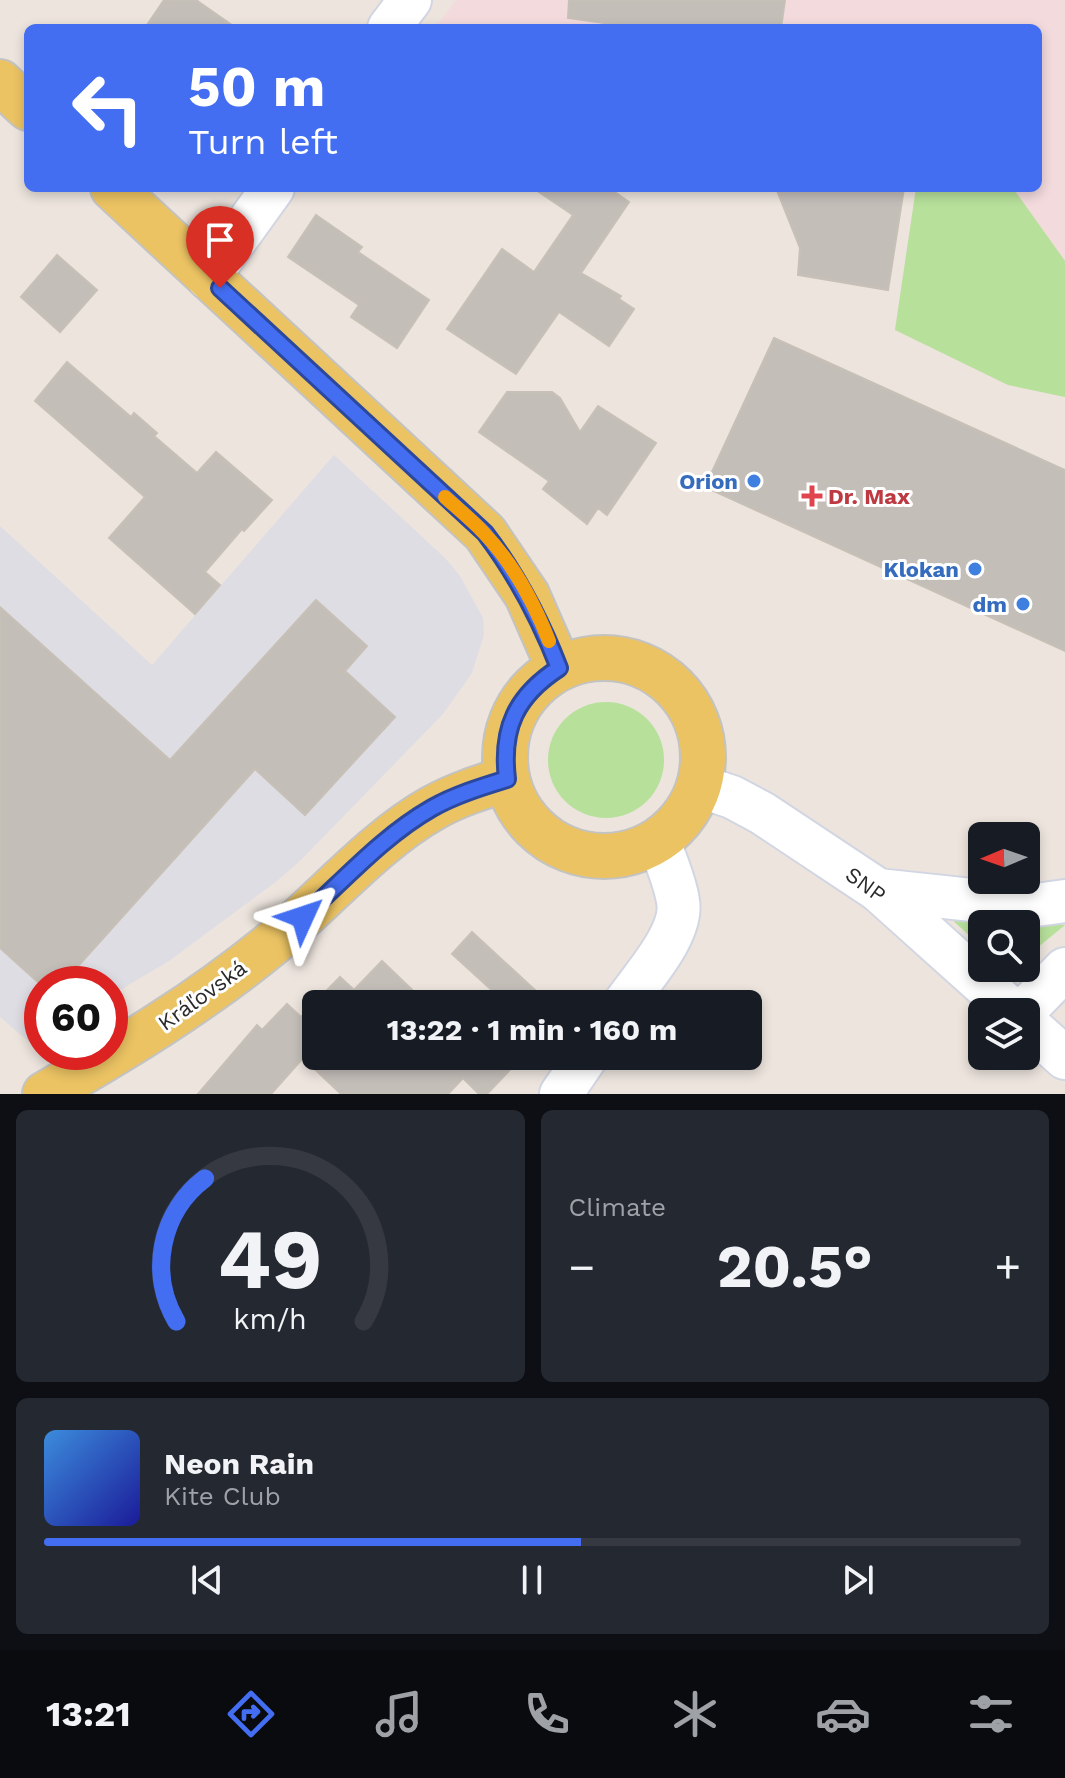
<!DOCTYPE html>
<html lang="en">
<head>
<meta charset="utf-8">
<style>
  body { margin:0; font-family:"Work Sans",sans-serif; background:#242831; color:#f1f3f6; height:100vh; display:flex; flex-direction:column; font-size:30px; white-space:nowrap }
  * { box-sizing:border-box; margin:0 }
  p { font-size:26px; color:#9ea1a6 }
  .icon { flex:none; width:44px; height:44px; fill:none; stroke:currentColor; stroke-width:2; stroke-linecap:round; stroke-linejoin:round }
  .map { position:relative; height:1094px; overflow:hidden }
  .panel { display:flex; flex-direction:column; gap:16px; padding:16px; background:#0d0f14; flex:1 }
  .panel>* { flex:none }
  .top-card { position:absolute; left:24px; top:24px; width:1018px; height:168px; border-radius:12px; box-shadow:0 4px 12px #0003; background:#436ef2; color:#fff; overflow:hidden }
  .needle { width:52px; rotate:268deg }
  .buttons { position:absolute; left:968px; top:822px; display:grid; gap:16px }
  .buttons a { display:grid; place-items:center; width:72px; height:72px; border-radius:12px; background:#171b24; box-shadow:0 4px 12px #0003; font-size:40px }
  .speed { position:absolute; left:24px; top:966px; display:flex; gap:16px; font-size:40px; font-weight:700; text-align:center }
  .speed>* { display:grid; place-content:center; width:104px; height:104px; border-radius:50%; background:#171b24; box-shadow:0 4px 12px #0003; line-height:1 }
  .speed .limit { border:12px solid #d22; background:#fff; color:#111 }
  .pin { position:absolute; display:grid; place-items:center; width:68px; height:68px; color:#fff; margin:-82px -34px; border-radius:50% 50% 50% 0; rotate:-45deg; box-shadow:0 0 8px #0007 }
  .pin .icon { rotate:45deg }
  .me { position:absolute; width:88px; margin:-44px; rotate:48deg; stroke-linejoin:round; filter:drop-shadow(0 0 6px #0008) }
  .turn { display:flex; align-items:center; gap:28px; height:168px; padding:0 32px; font-size:36px }
  .turn .icon { width:104px; height:104px; stroke-width:2.5 }
  .turn b { display:block; font-size:56px; line-height:68px }
  .big { font-size:60px; font-weight:700; line-height:1.1 }
  .panel .widget { flex:1; display:flex; flex-direction:column; justify-content:center; gap:12px; min-width:0; padding:0 28px; border-radius:12px; background:#242831 }
  .panel .dial { align-items:center; gap:0 }
  .dial svg { height:208px; overflow:visible; fill:none; stroke:#363941; stroke-width:7; stroke-linecap:round; text-anchor:middle }
  .dial text { fill:#f1f3f6; stroke:none }
  .song { display:flex; align-items:center; gap:24px }
  .cover { width:96px; height:96px; border-radius:12px; background:linear-gradient(135deg,hsl(210 70% 55%),hsl(240 70% 35%)) }
  .played { height:8px; border-radius:4px; background:linear-gradient(90deg,#436ef2 55%,#363941 55%) }
  .keys { display:flex; justify-content:space-around; direction:ltr }
  .heat { display:flex; justify-content:space-between; align-items:center; font-size:44px; direction:ltr }
  .panel .tiles { flex:1; display:grid; gap:16px; grid-template-columns:1fr 1fr }
  .widget:last-child { grid-column:span 2 }
  .trip { position:absolute; left:302px; top:990px; width:460px; height:80px; border-radius:12px; background:#171b24; box-shadow:0 4px 12px #0003; font-weight:700; line-height:80px; text-align:center }
  .tabs { display:flex; height:128px; justify-content:space-around; align-items:center; background:#090b0e; color:#9ea1a6 }
  .tabs .icon { width:56px; height:56px }
  .tabs .active { color:#436ef2 }
  .tabs b { font-size:36px; color:#f1f3f6 }
  .map>svg:first-child { display:block }
  .industrial { fill:#dfdde4 }
  .medical { fill:#f2dadd }
  .green { fill:#b7e09b }
  .building { fill:#c4beb9; stroke:#c7c0b6; stroke-width:2 }
  .lines { fill:none; stroke-linecap:round; stroke-linejoin:round }
  .minor-casing { stroke:#d2d6e2; stroke-width:46 }
  .primary-casing { stroke:#c3c3c3; stroke-width:48 }
  .minor { stroke:#fff; stroke-width:42 }
  .primary { stroke:#ebc363; stroke-width:44 }
  .route-casing { stroke:#2c489d; stroke-width:20 }
  .route { stroke:#436ef2; stroke-width:14 }
  .slow { stroke:#f59e0b; stroke-width:14 }
  .shop-dot { fill:#3f7fe0; stroke:#fff; stroke-width:3 }
  .health-dot { fill:#e0444e; stroke:#fff; stroke-width:3 }
  .labels { text-anchor:middle; stroke-width:6; stroke-linejoin:round; paint-order:stroke }
  .shop-label { font-size:22px; font-weight:bold; fill:#366cbe; stroke:#fff; text-anchor:end }
  .health-label { font-size:22px; font-weight:bold; fill:#be3a42; stroke:#fff; text-anchor:start }
  .street-label { font-size:22px; fill:#2a2a2a; stroke:#fff }
</style>
</head>
<body>
<div class="map">
<svg width="1065" height="1094" viewBox="0 0 1065 1094">
  <rect width="100%" height="100%" fill="#ece4dd"/>
  <polygon class="industrial" points="334,455 445,558 460,576 483,618 484,635 472,673 443,714 301,860 277,881 169,961 110,996 110,984 42,984 42,1035 29,1042 0,1017 0,526 152,665"/>
  <polygon class="medical" points="456,0 1065,0 1065,397 1008,385 895,330 916,188 1038,188 1038,28 435,28"/>
  <g class="green">
    <polygon points="916,188 1013,188 1065,261 1065,397 1008,385 895,330"/>
    <circle cx="606" cy="760" r="58"/>
    <polygon points="949,917 1001,924 982,924 982,947"/>
    <polygon points="1026,925 1065,925 1026,957"/>
  </g>
  <g class="building">
    <polygon points="164,0 196,0 236,28 145,28"/>
    <polygon points="569,0 785,0 781,28 639,28 568,18"/>
    <polygon points="533,188 609,188 629,202 581,273 621,296 619,299 634,309 609,346 559,312 516,374 447,329 502,249 534,272 573,215"/>
    <polygon points="776,188 904,188 888,290 798,275 800,248"/>
    <polygon points="316,215 362,247 358,252 429,300 397,348 351,317 359,305 288,257"/>
    <polygon points="57,255 97,290 60,332 21,297"/>
    <polygon points="774,338 1065,470 1065,651 705,487"/>
    <polygon points="67,362 131,417 134,413 157,433 154,436 197,473 216,452 272,500 244,531 242,529 205,572 220,585 195,614 109,538 145,497 35,401"/>
    <polygon points="507,392 552,392 560,398 580,432 598,406 656,443 607,515 598,508 587,524 543,489 549,481 479,432"/>
    <polygon points="316,600 367,646 345,671 395,717 305,815 255,769 62,984 40,984 0,948 0,607 170,760"/>
    <polygon points="472,932 550,1004 507,1004 452,954"/>
    <polygon points="382,961 427,1004 316,1004 316,1056 523,1056 487,1094 479,1094 463,1078 448,1094 341,1094 303,1058 271,1094 198,1094 257,1025 262,1030 287,1004 301,1017 340,977 354,990"/>
  </g>
  <g class="lines">
    <g class="minor-casing">
      <g id="minor">
        <polyline points="389,28 410,0"/>
        <polyline points="208,278 273,188"/>
        <polyline points="699,786 732,797 762,813 878,890 1014,1012"/>
        <polyline points="878,890 1029,906 1065,901"/>
        <path d="M624,1004C642,978 684,933 678,901C675,881 665,860 659,841"/>
        <polyline points="1023,1012 1065,969"/>
        <polyline points="1026,1023 1065,1058"/>
        <polyline points="561,1094 587,1056"/>
      </g>
    </g>
    <g class="primary-casing">
      <g id="primary">
        <polyline points="0,82 28,108"/>
        <polyline points="113,188 485,533 527,595 559,668"/>
        <circle cx="604" cy="757" r="99"/>
        <path d="M45,1094C123,1049 199,1003 269,946C322,903 374,841 433,808C456,795 481,787 507,779"/>
      </g>
    </g>
    <use href="#minor" class="minor"/>
    <use href="#primary" class="primary"/>
  </g>
  <g class="lines">
    <g class="route-casing">
      <path id="route" d="M220,288L485,533C517,575 540,619 559,668C516,696 501,728 507,779C481,787 455,795 432,808C383,836 344,880 303,917"/>
    </g>
    <use href="#route" class="route"/>
    <path class="slow" d="M445,497C458,509 472,520 483,532C512,562 534,603 549,641"/>
  </g>
  <g class="shop-dot">
    <circle cx="754" cy="481" r="8"/>
    <circle cx="975" cy="569" r="8"/>
    <circle cx="1023" cy="604" r="8"/>
  </g>
  <path class="health-dot" d="M808 484h8v8h8v8h-8v8h-8v-8h-8v-8h8z"/>
  <g class="labels">
    <g class="shop-label">
      <text x="738" y="489">Orion</text>
      <text x="959" y="577">Klokan</text>
      <text x="1007" y="612">dm</text>
    </g>
    <g class="health-label">
      <text x="828" y="504">Dr. Max</text>
    </g>
    <g class="street-label">
      <text transform="translate(866 884) rotate(36)" y="8">SNP</text>
      <text transform="translate(202 995) rotate(-36)" y="8">Kráľovská</text>
    </g>
  </g>
</svg>
<div class="buttons">
<a><svg class="needle" viewBox="-14 -14 28 28"><path d="M0-13l5 13h-10z" fill="#e53935"/><path d="M0 13l5-13h-10z" fill="#9ea1a6"/></svg></a>
<a><svg class="icon" aria-label="search" viewBox="0 0 24 24"><circle cx="10" cy="10" r="6"/><path d="M15 15l6 6"/></svg></a>
<a><svg class="icon" aria-label="layers" viewBox="0 0 24 24"><path d="M12 4l9 5-9 5-9-5zM3 14l9 5 9-5"/></svg></a>
</div>
<div class="speed"><div class="limit">60</div></div>
<div class="pin" style="left:220px;top:288px;background:#d93025"><svg class="icon" aria-label="arrive" viewBox="0 0 24 24"><path d="M6 21V4h12l-3 4 3 4H6"/></svg></div>
<svg class="me" style="left:303px;top:917px" viewBox="-20 -20 40 40"><path d="M0-17L14 15 0 8-14 15z" fill="#436ef2" stroke="#fff" stroke-width="4"/></svg>
<div class="trip">13:22 · 1 min · 160 m</div>
<div class="top-card">
<div class="turn"><svg class="icon" aria-label="left" viewBox="0 0 24 24"><path d="M17 20v-9H6M10 6l-5 5 5 5"/></svg><div><b>50 m</b>Turn left</div></div>
</div>
</div>
<section class="panel">
<div class="tiles">
<div class="widget dial"><svg viewBox="0 0 100 80">
<path d="M14 69A42 42 0 1 1 86 69"/>
<path d="M14 69A42 42 0 0 1 25 14" stroke="#436ef2"/>
<text x="50" y="56" font-size="32" font-weight="700">49</text>
<text x="50" y="72" font-size="11">km/h</text>
</svg></div>
<div class="widget"><p>Climate</p>
<div class="heat"><a>−</a><b class="big">20.5°</b><a>+</a></div>
</div>
<div class="widget">
<div class="song"><i class="cover"></i><div><b>Neon Rain</b><p>Kite Club</p></div></div>
<div class="played"></div>
<div class="keys"><svg class="icon" aria-label="previous" viewBox="0 0 24 24"><path d="M18 5L8 12l10 7zM5 5v14"/></svg><svg class="icon" aria-label="pause" viewBox="0 0 24 24"><path d="M8 5v14M16 5v14"/></svg><svg class="icon" aria-label="next" viewBox="0 0 24 24"><path d="M6 5l10 7-10 7zM19 5v14"/></svg></div>
</div>
</div>
</section>
<nav class="tabs">
<b>13:21</b>
<svg class="icon active" aria-label="directions" viewBox="0 0 24 24"><path d="M12 3l9 9-9 9-9-9zM9 14v-3h6M13 9l2 2-2 2"/></svg>
<svg class="icon" aria-label="music" viewBox="0 0 24 24"><path d="M9 18V5l10-2v13"/><circle cx="6" cy="18" r="3"/><circle cx="16" cy="16" r="3"/></svg>
<svg class="icon" aria-label="phone" viewBox="0 0 24 24"><path d="M5 4h4l2 5-3 2q2 4 5 5l2-3 5 2v4C11 20 4 13 5 4z"/></svg>
<svg class="icon" aria-label="climate" viewBox="0 0 24 24"><path d="M12 3v18M4 7l16 10M4 17L20 7"/></svg>
<svg class="icon" aria-label="car" viewBox="0 0 24 24"><path d="M5 17H2v-5l4-1 3-4h7l3 4 3 1v5h-3M9 17h6M6 11h13"/><circle cx="7" cy="17" r="2"/><circle cx="17" cy="17" r="2"/></svg>
<svg class="icon" aria-label="filters" viewBox="0 0 24 24"><path d="M4 7h16M4 17h16"/><circle cx="9" cy="7" r="2"/><circle cx="15" cy="17" r="2"/></svg>
</nav>
</body>
</html>
